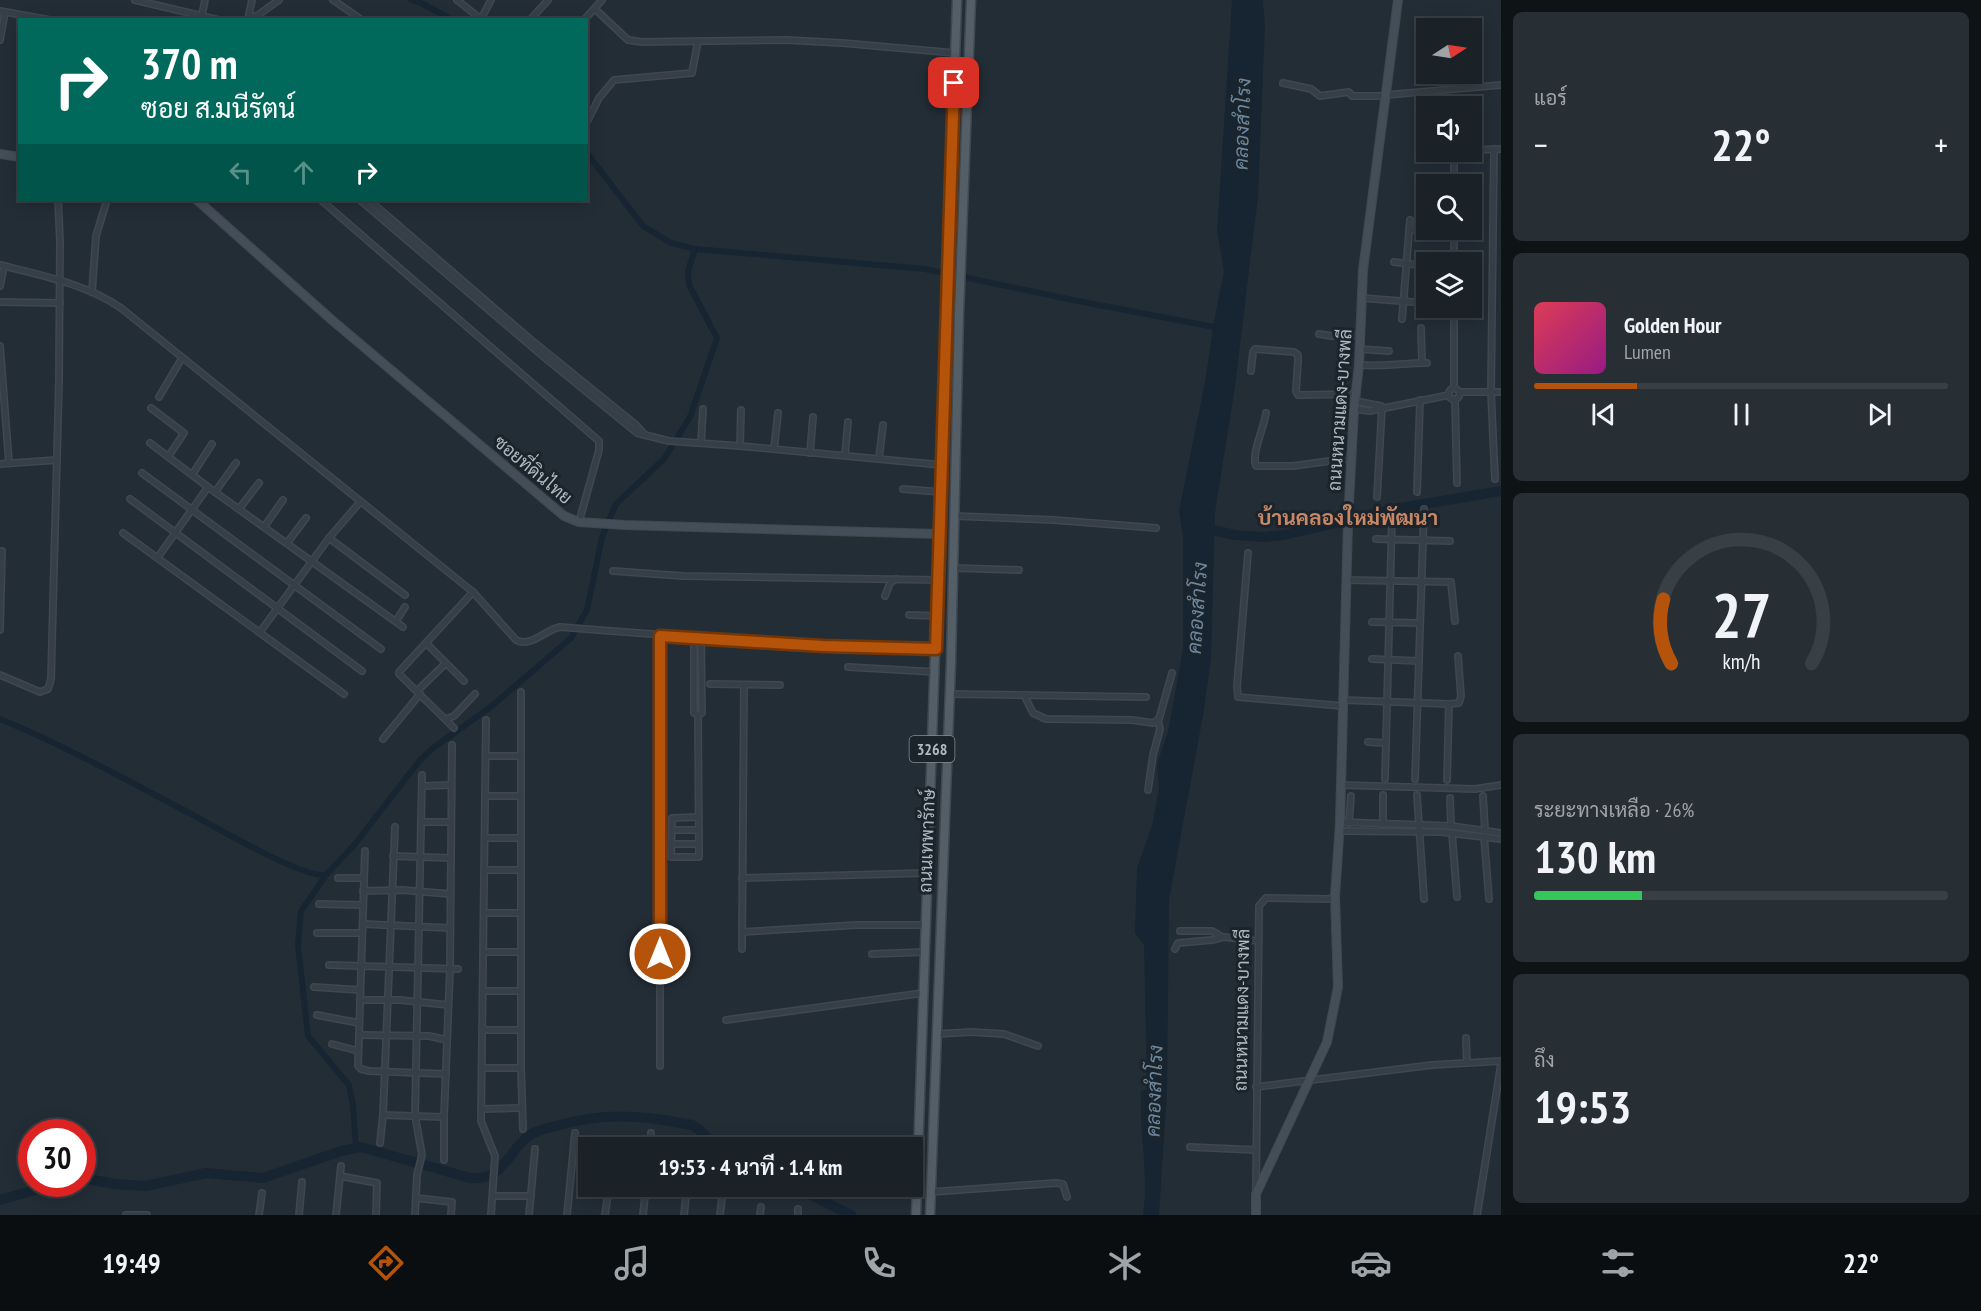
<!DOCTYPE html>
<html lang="th">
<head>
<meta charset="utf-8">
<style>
  body { margin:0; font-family:"PT Sans Narrow",Sarabun,sans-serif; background:#272f34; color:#f1f3f6; height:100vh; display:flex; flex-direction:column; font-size:22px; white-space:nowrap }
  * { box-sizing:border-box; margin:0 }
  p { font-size:20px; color:#9fa4a8 }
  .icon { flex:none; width:33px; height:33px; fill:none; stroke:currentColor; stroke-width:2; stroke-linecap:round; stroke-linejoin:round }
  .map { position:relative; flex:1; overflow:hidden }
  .side { display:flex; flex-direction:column; gap:12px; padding:12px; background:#0e1316; width:480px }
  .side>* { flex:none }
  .banner { position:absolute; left:18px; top:18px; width:570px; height:183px; border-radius:0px; box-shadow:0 3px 15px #0003,0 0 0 2px #383f45; background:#00695c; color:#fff; overflow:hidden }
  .needle { width:39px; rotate:78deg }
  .fabs { position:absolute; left:1416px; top:18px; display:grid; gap:12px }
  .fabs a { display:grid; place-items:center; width:66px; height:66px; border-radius:0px; background:#1a2228; box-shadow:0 3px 15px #0003,0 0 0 2px #383f45; font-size:30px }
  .speed { position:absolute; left:18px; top:1119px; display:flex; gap:12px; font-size:30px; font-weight:700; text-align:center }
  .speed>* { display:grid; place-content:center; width:78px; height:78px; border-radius:50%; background:#1a2228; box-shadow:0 3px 15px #0003,0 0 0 2px #383f45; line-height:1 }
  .speed .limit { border:9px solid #d22; background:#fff; color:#111 }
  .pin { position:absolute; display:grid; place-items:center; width:51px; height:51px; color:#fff; margin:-26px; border-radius:12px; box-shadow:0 3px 9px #0006 }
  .me { position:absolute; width:66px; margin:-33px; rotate:0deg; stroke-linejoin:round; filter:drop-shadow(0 0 4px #0008) }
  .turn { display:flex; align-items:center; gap:21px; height:126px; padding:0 24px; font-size:27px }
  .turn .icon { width:78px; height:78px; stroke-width:2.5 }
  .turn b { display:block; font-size:42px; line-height:51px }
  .lanes { display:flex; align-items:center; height:57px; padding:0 24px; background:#0003; justify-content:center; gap:30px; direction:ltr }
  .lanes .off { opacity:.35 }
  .big { font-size:45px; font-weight:600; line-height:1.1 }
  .side .widget { flex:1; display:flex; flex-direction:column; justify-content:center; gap:9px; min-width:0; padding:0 21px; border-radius:9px; background:#272f34 }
  .side .dial { align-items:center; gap:0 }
  .dial svg { height:156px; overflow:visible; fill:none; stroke:#383f45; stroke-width:7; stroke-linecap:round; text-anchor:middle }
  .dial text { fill:#f1f3f6; stroke:none }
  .song { display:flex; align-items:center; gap:18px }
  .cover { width:72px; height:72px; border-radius:9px; background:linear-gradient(135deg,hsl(350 70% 55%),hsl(310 70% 35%)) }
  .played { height:6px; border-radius:3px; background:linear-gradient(90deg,#b45309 25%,#383f45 25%) }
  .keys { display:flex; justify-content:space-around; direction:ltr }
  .heat { display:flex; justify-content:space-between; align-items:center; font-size:33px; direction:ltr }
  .charge { height:9px; border-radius:4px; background:linear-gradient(90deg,#34c759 26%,#383f45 0) }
  .trip { position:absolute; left:578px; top:1137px; width:345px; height:60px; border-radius:0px; background:#1a2228; box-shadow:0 3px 15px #0003,0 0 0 2px #383f45; font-weight:600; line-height:60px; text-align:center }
  .menu { display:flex; height:96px; justify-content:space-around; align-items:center; background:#0a0e10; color:#9fa4a8 }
  .menu .icon { width:42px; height:42px }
  .menu .on { color:#b45309 }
  .menu b { font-size:27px; color:#f1f3f6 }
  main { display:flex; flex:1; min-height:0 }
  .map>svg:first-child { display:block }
  .water { fill:#172532 }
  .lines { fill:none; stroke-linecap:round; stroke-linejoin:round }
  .canal { stroke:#172532; stroke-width:6 }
  .river { stroke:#172532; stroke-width:10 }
  .street-casing { stroke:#3f4850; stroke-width:8 }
  .secondary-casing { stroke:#3f4850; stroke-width:10 }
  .primary-casing { stroke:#3f4850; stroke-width:11 }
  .street { stroke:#363f47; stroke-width:5 }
  .secondary { stroke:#444e59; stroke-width:8 }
  .primary { stroke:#545e67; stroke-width:8 }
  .route-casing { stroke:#753606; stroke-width:15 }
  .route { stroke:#b45309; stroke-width:10 }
  .labels { text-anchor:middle; stroke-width:6; stroke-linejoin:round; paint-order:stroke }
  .shield { fill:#1b242b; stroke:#848d95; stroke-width:1.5 }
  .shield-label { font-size:16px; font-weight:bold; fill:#b1bac3 }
  .street-label { font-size:18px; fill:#b1bac3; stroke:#1b242b }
  .water-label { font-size:20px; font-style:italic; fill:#6d879f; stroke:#1b242b }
  .quarter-label { font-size:21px; font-weight:bold; fill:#c88767; stroke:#1b242b }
</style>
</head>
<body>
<main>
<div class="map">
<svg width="1501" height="1215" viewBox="0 0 1501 1215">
  <rect width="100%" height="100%" fill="#232d36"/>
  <path class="water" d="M1232,0H1263L1265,26L1258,197L1235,386L1215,513L1211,658L1204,710L1169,900L1167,1092L1159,1215H1143C1149,1174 1139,1132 1141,1091L1147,1089L1144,945L1135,933L1137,868L1152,826L1159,788L1157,764L1168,732L1183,649V536L1179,511L1205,382L1214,321L1224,271L1217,231Z"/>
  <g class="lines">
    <g class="canal">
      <polyline points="411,0 421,3 453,20"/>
      <polyline points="586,152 643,226 671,243 695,249 925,269 1078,301 1219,328"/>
      <path d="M0,719C66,746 130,782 193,815C219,829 302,878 326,875L355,844L420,760L433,748L492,706L571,638L587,610L602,537L616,504L664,459L690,417L717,338L689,285L688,271L695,249"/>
      <polyline points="326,875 301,911 298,945 308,1036 349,1085 353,1105 356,1148"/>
    </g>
    <g class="river">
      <polyline points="1204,528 1235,535 1263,537 1284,535 1400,508 1501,491"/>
      <path d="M82,1178L115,1184L146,1186L206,1173L263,1178L341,1151L361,1147L470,1178C505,1181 506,1152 530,1135C537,1130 548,1128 556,1126C604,1112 643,1115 692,1125L700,1130L717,1148"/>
      <polyline points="793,1186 851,1215"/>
      <polyline points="0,1200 55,1184"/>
    </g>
    <g class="street-casing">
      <g id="street">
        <polyline points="135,0 219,20"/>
        <polyline points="333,0 362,20"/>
        <polyline points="457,0 482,20"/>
        <polyline points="595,9 628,40 642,42 787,40 842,43 955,53"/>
        <polyline points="0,11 50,20"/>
        <polyline points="202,15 205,0"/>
        <polyline points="248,19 258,15 279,0"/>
        <polyline points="248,19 252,0"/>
        <polyline points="481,19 491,0"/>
        <polyline points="530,20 548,0"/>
        <polyline points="584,20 602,0"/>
        <polyline points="0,40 5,12"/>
        <polyline points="1283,83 1311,89 1320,96 1349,92 1352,96 1386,96"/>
        <polyline points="1386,95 1501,85"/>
        <polyline points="588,120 599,98 614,80 692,73 698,41"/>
        <polyline points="1494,149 1491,392 1495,479"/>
        <polyline points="1472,150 1501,149"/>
        <polyline points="1454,184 1454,155 1456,152"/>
        <polyline points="321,200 599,441 599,450 579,522"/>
        <polyline points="360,200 544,357 637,433 669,441 740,446 942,465"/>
        <polyline points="369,200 530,339 635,424 645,435"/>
        <polyline points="1409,229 1433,233"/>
        <polyline points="1454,230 1454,262"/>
        <polyline points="1394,262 1426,266"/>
        <path d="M0,265C41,275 86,284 121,308L473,592L516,640C530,648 545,630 560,627C685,637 810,646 936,649"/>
        <polyline points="0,286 3,271"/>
        <polyline points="92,292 96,236 107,200"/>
        <polyline points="1362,298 1426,303"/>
        <polyline points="0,302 60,303"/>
        <polyline points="1454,308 1454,388"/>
        <polyline points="1402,319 1410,220"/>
        <polyline points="1421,328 1422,363"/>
        <polyline points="1319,334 1332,336 1360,335"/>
        <polyline points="0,346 9,463"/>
        <polyline points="1359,349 1389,351"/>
        <path d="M1359,365C1382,367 1404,363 1427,363"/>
        <polyline points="1251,371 1253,352 1255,349 1294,352 1298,355 1298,360 1296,391 1298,395 1356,394"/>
        <circle cx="1454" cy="394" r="5.5"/>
        <polyline points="1460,392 1501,392"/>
        <polyline points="159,397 182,358"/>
        <polyline points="1455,399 1457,483"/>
        <polyline points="1355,401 1381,406"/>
        <polyline points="151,408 184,433 168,457"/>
        <polyline points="1354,409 1370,411 1449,395"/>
        <path d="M1266,413C1264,428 1251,454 1256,466H1293L1351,458"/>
        <polyline points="150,443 208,487 403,627"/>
        <polyline points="701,443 703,409"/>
        <polyline points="740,446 741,410"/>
        <polyline points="774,449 778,413"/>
        <polyline points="810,453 813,417"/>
        <polyline points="845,455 848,422"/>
        <polyline points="879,458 883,425"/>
        <polyline points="0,464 57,460"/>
        <polyline points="142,473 381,649"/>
        <polyline points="192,475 212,444"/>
        <polyline points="903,489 941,492"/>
        <polyline points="215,492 236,463"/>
        <polyline points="1417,492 1420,400"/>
        <polyline points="1377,497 1382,407"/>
        <polyline points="130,499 362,671"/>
        <polyline points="239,509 259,483"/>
        <polyline points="955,516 1054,520 1156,528"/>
        <polyline points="264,527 283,500"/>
        <polyline points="123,533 344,694"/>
        <polyline points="329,538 405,595"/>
        <polyline points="1376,539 1450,541"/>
        <polyline points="287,543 306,518"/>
        <polyline points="1248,553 1237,686 1238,697 1343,706"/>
        <polyline points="158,557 208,487"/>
        <polyline points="953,568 1019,570"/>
        <polyline points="613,571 683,576 939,580"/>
        <polyline points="1346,580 1451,582 1455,621"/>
        <polyline points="885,596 890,583 896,579"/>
        <polyline points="909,615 937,616"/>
        <polyline points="396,621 405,607"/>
        <polyline points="1372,622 1420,623"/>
        <polyline points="0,630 2,551"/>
        <polyline points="260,632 329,538 360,502"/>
        <polyline points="660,636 660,1066"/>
        <polyline points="694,638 694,713 698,715 702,713 701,639"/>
        <polyline points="426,643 464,681"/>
        <polyline points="1372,659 1419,661"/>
        <polyline points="848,667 936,672"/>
        <polyline points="0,675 40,692 48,689 51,679 59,381 60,241 58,200"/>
        <polyline points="710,684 780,685"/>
        <polyline points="417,691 446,663"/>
        <polyline points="521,692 521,1068 523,1129"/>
        <polyline points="949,694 1146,697"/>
        <polyline points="1024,695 1033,713 1046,719 1132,720 1153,723 1159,719 1172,673"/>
        <polyline points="1343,700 1449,704 1459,703 1461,696 1458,656"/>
        <polyline points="698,715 699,857 671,857 672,818 699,817"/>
        <polyline points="446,719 454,716 475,694"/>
        <polyline points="486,720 481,1121 495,1156 491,1215"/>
        <polyline points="454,728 399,674 399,672 473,592"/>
        <polyline points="383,739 420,694"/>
        <polyline points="1368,742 1386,743"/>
        <polyline points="486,756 521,756"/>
        <polyline points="1385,779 1392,517"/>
        <polyline points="1415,779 1424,509"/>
        <polyline points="1447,780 1449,704"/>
        <polyline points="1341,785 1475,789 1501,785"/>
        <polyline points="423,786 451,785"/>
        <polyline points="1148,790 1153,755 1160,729 1158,721"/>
        <polyline points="1417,795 1424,899"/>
        <polyline points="486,796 521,796"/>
        <polyline points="1483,796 1485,830"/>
        <polyline points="1450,798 1451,826"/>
        <polyline points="421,822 451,822"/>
        <polyline points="1340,822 1451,826 1501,833"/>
        <polyline points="1349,823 1351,796"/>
        <polyline points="1383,824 1383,795"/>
        <polyline points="672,830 699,830"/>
        <polyline points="1339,831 1441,832 1501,839"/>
        <polyline points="1452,833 1457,897"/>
        <polyline points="1484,836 1489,899"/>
        <polyline points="485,838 521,838"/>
        <polyline points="671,844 699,844"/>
        <polyline points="365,851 358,1066 361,1069 369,1071 446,1074"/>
        <polyline points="393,856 451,858"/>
        <polyline points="485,870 521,870"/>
        <polyline points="338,878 364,878"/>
        <polyline points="742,878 927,873"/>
        <polyline points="363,891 403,890 450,894"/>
        <polyline points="319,904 363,905"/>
        <polyline points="484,913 521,913"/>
        <polyline points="363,924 450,928"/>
        <polyline points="1180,931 1212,931 1222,937"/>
        <polyline points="742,932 857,925 926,925"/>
        <polyline points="317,933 362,933"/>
        <polyline points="742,949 744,685"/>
        <polyline points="1175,949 1178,943 1212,940 1224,937 1258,941"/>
        <polyline points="484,952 521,952"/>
        <polyline points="872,954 925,952"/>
        <polyline points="329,965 458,969"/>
        <polyline points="314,987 360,990"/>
        <polyline points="483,991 521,991"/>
        <polyline points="360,1000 400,1000 448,1005"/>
        <polyline points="317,1015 359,1023"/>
        <polyline points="726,1020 923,993"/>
        <polyline points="483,1030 521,1030"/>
        <polyline points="936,1034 971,1032 1004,1034 1038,1046"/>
        <polyline points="359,1035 429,1036 447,1040"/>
        <polyline points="1466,1038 1467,1063"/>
        <polyline points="332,1044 358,1051"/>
        <polyline points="482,1068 521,1068"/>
        <polyline points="1256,1087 1432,1065 1501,1061"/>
        <polyline points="482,1109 521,1108"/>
        <polyline points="383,1115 444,1117"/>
        <polyline points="380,1143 383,1115 395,827"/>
        <polyline points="574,1143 607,1145 611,1148"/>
        <polyline points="650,1145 666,1148"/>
        <polyline points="1190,1147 1256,1150"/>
        <polyline points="650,1148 651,1133"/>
        <polyline points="444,1160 444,1117 450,969 452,745"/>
        <polyline points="340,1176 377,1183 376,1215"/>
        <polyline points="931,1192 1056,1183 1063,1184 1067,1197"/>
        <polyline points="1256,1193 1259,906 1266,898 1329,899 1335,896"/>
        <polyline points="493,1196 531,1196"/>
        <polyline points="416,1198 452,1202 451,1215"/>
        <polyline points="126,1215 147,1215"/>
        <polyline points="259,1215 262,1193"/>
        <polyline points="299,1215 302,1182"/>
        <polyline points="336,1215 341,1166"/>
        <polyline points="415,1215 417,1175 422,1155 415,1115 422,775"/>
        <polyline points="529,1215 535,1149"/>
        <polyline points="567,1215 575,1133"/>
        <polyline points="605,1215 609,1186"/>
        <polyline points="643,1215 646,1186"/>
        <polyline points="684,1215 687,1186"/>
        <polyline points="720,1215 723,1189"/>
        <polyline points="760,1215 761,1207"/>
        <polyline points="798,1215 798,1209"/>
        <polyline points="1477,1215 1501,1064"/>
      </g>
    </g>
    <g class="secondary-casing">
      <g id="secondary">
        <polyline points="0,154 20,157"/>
        <polyline points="197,200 333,321 564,516 579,522 624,525 940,534"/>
        <polyline points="1256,1215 1256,1194 1327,1042 1338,987 1335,896 1340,822 1348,522 1354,409 1359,365 1363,270 1398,0"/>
      </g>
    </g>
    <g class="primary-casing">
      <g id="primary">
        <polyline points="916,1215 957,0"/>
        <polyline points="930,1215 951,662 959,314 971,0"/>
      </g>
    </g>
    <use href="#street" class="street"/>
    <use href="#secondary" class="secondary"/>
    <use href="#primary" class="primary"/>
  </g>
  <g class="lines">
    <g class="route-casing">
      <polyline id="route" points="660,954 660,636 823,646 936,649 954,83"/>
    </g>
    <use href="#route" class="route"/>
  </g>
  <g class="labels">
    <rect class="shield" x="909.5" y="736" width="45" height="26" rx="4.5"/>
    <g class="shield-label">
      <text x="932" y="755">3268</text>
    </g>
    <g class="street-label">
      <text transform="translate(1340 410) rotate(-86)" y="6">ถนนหนามแดง-บางพลี</text>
      <text transform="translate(533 470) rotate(40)" y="6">ซอยที่ดินไทย</text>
      <text transform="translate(927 841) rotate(-88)" y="6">ถนนเทพารักษ์</text>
      <text transform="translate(1242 1010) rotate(-89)" y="6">ถนนหนามแดง-บางพลี</text>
    </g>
    <g class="water-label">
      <text transform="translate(1242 124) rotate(-88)" y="7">คลองสำโรง</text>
      <text transform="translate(1197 608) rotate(-86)" y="7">คลองสำโรง</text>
      <text transform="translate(1154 1091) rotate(-88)" y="7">คลองสำโรง</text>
    </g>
    <g class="quarter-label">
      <text x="1348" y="525">บ้านคลองใหม่พัฒนา</text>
    </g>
  </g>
</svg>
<div class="fabs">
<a><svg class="needle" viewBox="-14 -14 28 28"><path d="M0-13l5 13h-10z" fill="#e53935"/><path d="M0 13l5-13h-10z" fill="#9fa4a8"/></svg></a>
<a><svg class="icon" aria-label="sound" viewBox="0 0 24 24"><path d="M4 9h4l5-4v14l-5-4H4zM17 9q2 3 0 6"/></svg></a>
<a><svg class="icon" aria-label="search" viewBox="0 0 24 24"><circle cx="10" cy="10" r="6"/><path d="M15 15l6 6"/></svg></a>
<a><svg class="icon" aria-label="layers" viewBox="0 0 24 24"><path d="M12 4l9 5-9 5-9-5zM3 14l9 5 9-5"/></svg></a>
</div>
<div class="speed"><div class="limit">30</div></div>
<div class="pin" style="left:954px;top:83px;background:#d93025"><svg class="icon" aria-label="arrive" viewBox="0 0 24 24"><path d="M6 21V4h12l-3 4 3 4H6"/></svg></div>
<svg class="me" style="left:660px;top:954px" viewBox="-20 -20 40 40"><circle r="17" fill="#b45309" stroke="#fff" stroke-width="3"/><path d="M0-11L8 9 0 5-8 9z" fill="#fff"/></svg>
<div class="trip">19:53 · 4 นาที · 1.4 km</div>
<div class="banner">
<div class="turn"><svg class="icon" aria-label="right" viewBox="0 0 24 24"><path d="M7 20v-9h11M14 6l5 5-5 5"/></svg><div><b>370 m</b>ซอย ส.มนีรัตน์</div></div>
<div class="lanes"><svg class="icon off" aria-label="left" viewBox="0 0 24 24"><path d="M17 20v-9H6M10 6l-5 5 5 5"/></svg><svg class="icon off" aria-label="ahead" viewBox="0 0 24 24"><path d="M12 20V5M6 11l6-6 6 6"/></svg><svg class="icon" aria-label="right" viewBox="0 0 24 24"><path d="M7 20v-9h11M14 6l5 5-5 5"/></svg></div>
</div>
</div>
<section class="side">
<div class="widget"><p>แอร์</p>
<div class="heat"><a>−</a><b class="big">22°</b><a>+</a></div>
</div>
<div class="widget">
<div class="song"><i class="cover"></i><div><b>Golden Hour</b><p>Lumen</p></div></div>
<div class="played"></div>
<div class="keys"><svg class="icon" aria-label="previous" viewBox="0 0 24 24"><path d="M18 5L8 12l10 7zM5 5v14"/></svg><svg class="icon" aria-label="pause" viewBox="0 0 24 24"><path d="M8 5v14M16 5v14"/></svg><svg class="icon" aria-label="next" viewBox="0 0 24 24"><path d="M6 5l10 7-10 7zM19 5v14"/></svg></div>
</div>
<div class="widget dial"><svg viewBox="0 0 100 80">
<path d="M14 69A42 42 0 1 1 86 69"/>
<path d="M14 69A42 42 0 0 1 10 36" stroke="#b45309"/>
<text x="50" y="56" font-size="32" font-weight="700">27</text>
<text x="50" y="72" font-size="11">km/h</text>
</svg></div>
<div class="widget"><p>ระยะทางเหลือ · 26%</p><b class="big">130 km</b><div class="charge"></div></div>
<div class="widget"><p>ถึง</p><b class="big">19:53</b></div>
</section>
</main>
<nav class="menu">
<b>19:49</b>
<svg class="icon on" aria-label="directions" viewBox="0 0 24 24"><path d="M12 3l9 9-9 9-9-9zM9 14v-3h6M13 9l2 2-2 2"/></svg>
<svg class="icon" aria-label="music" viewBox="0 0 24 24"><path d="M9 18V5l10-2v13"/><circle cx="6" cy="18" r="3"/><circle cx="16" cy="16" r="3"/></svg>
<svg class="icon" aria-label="phone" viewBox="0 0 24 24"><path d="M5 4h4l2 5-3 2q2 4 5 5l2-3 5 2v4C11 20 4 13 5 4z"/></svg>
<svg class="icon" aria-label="climate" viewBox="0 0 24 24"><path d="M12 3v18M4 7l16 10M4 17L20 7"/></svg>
<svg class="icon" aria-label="car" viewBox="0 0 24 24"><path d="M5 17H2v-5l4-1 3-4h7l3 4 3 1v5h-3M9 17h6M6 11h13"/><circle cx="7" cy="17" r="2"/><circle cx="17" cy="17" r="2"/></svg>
<svg class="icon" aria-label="filters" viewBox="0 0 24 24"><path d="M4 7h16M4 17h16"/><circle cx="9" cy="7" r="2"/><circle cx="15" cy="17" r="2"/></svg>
<b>22°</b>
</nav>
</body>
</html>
